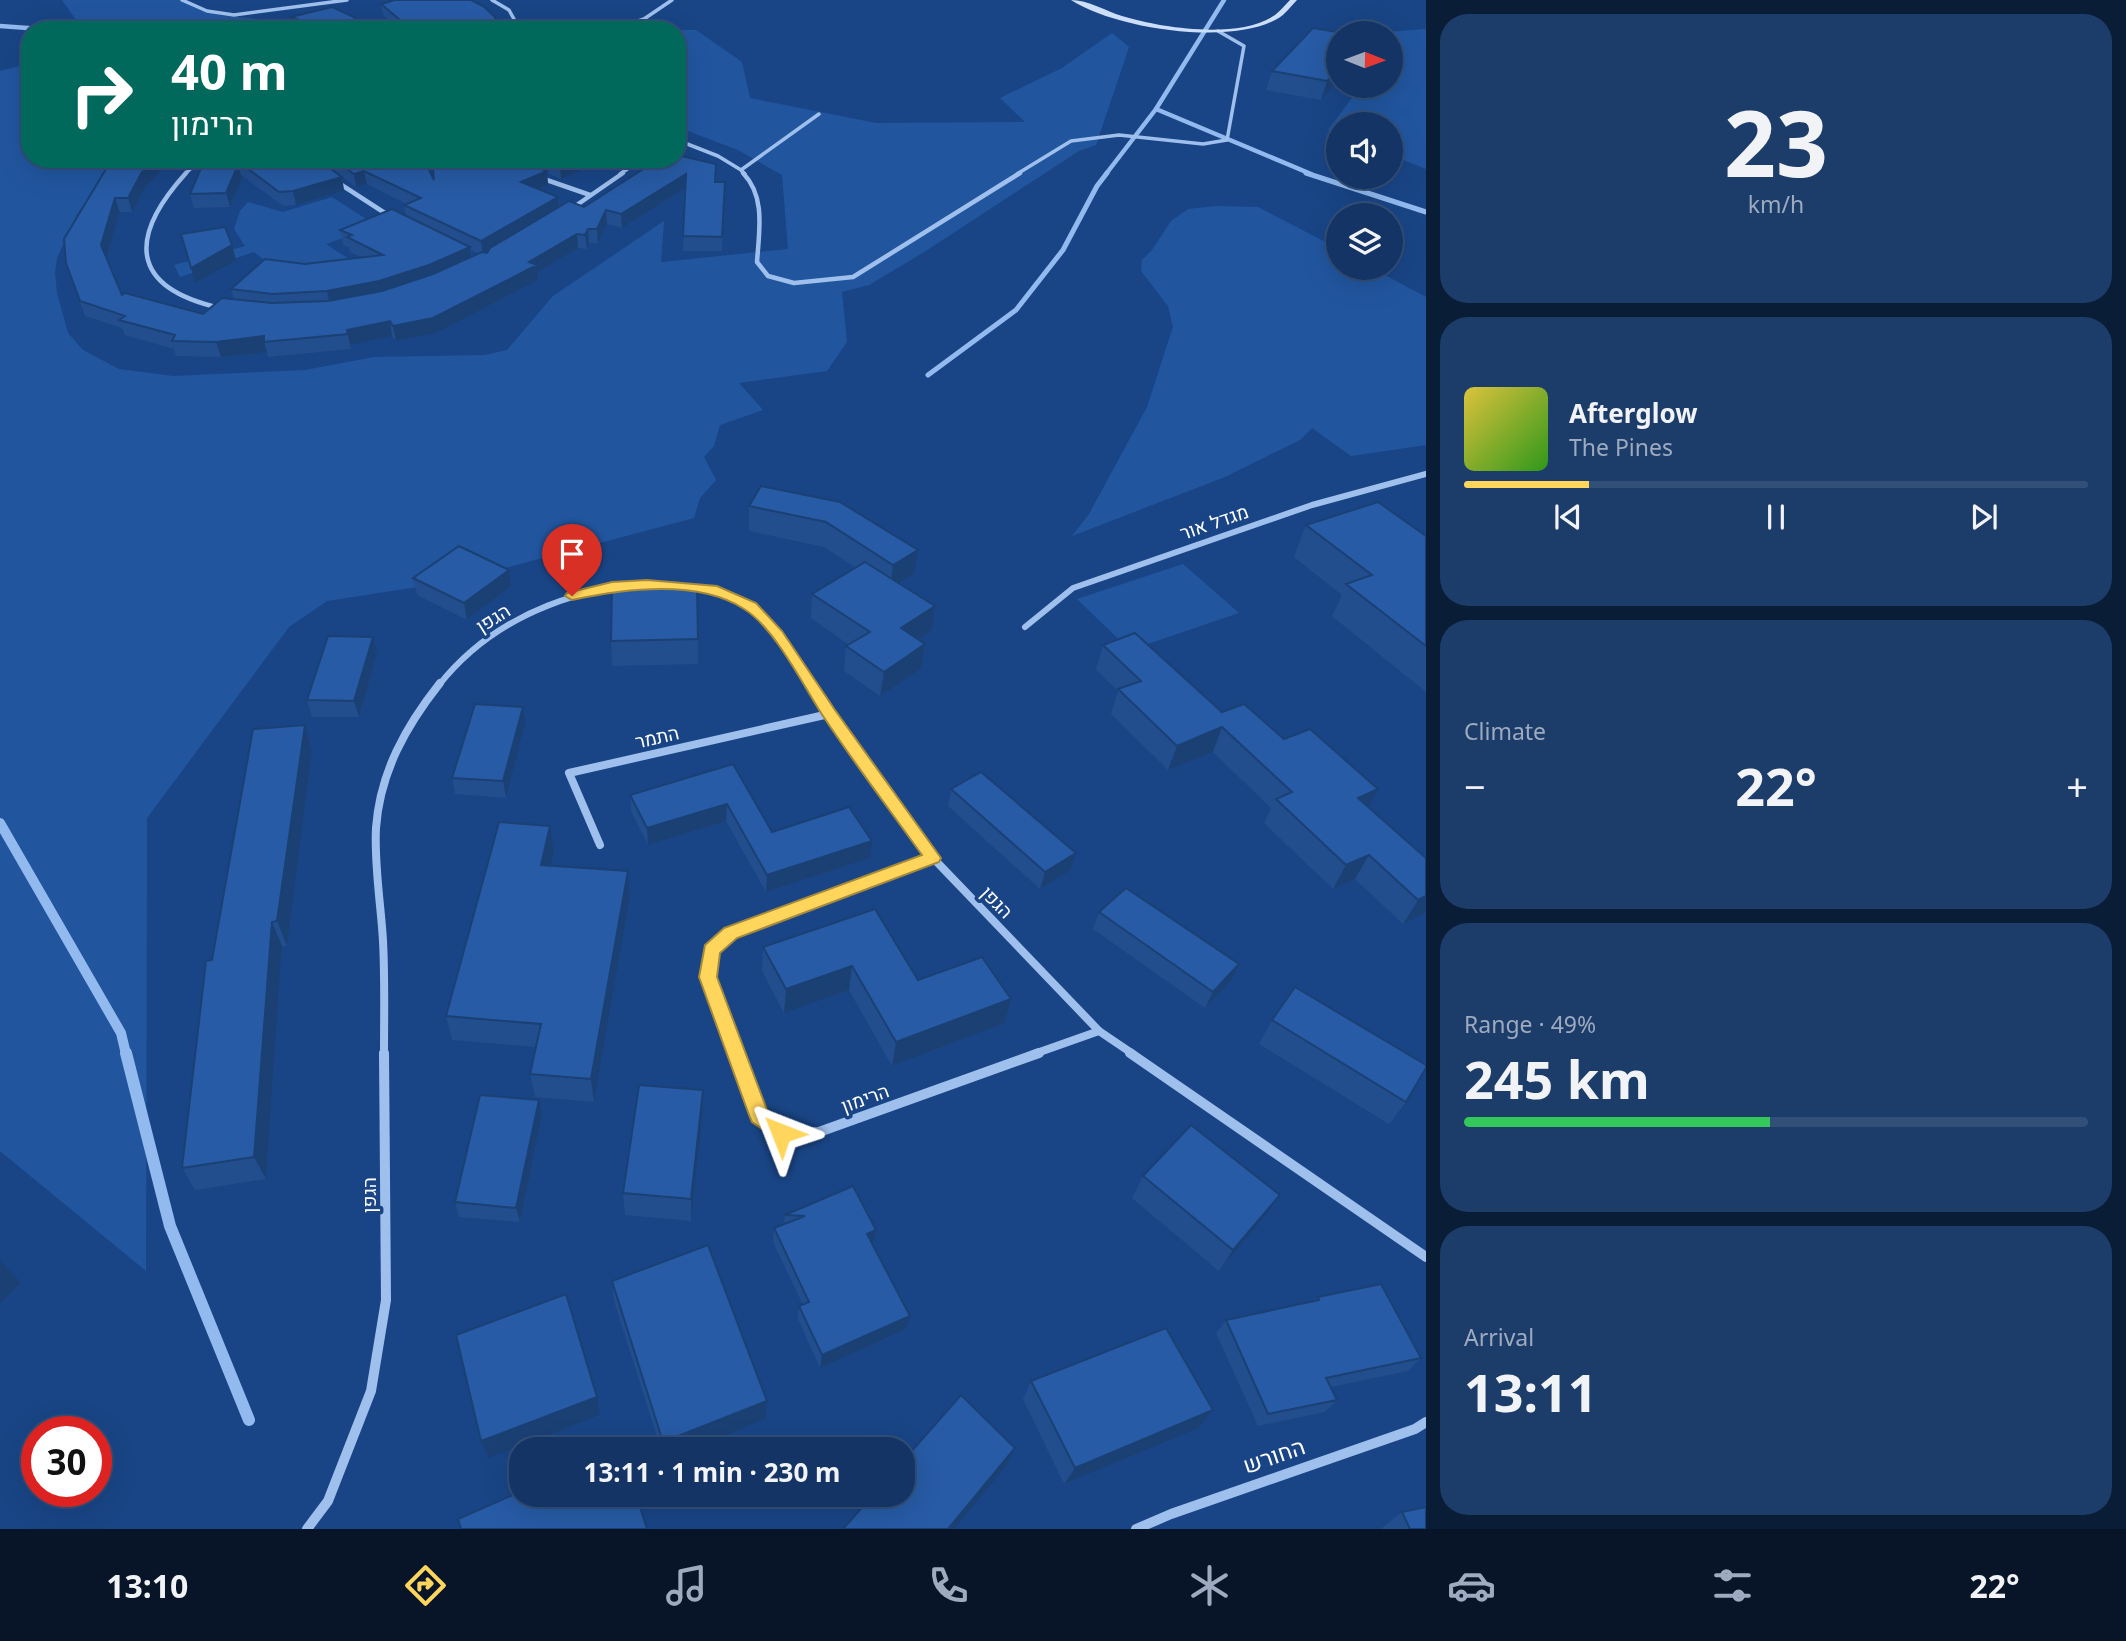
<!DOCTYPE html>
<html lang="en">
<head>
<meta charset="utf-8">
<style>
  body { margin:0; font-family:"Noto Sans",Heebo,sans-serif; background:#1c3c6a; color:#f1f3f6; height:100vh; display:flex; flex-direction:column; font-size:26px; white-space:nowrap }
  * { box-sizing:border-box; margin:0 }
  p { font-size:23px; color:#9daabf }
  .icon { flex:none; width:38px; height:38px; fill:none; stroke:currentColor; stroke-width:2; stroke-linecap:round; stroke-linejoin:round }
  .map { position:relative; flex:1; overflow:hidden }
  .side { display:flex; flex-direction:column; gap:14px; padding:14px; background:#0a1d37; width:700px }
  .side>* { flex:none }
  .top-card { position:absolute; left:21px; top:21px; width:665px; height:147px; border-radius:28px; box-shadow:0 7px 28px #0002,0 0 0 2px #324f78; background:#00695c; color:#fff; overflow:hidden }
  .needle { width:46px; rotate:91deg }
  .buttons { position:absolute; left:1326px; top:21px; display:grid; gap:14px }
  .buttons a { display:grid; place-items:center; width:77px; height:77px; border-radius:50%; background:#133464; box-shadow:0 7px 28px #0002,0 0 0 2px #324f78; font-size:35px }
  .speed { position:absolute; left:21px; top:1416px; display:flex; gap:14px; font-size:35px; font-weight:700; text-align:center }
  .speed>* { display:grid; place-content:center; width:91px; height:91px; border-radius:50%; background:#133464; box-shadow:0 7px 28px #0002,0 0 0 2px #324f78; line-height:1 }
  .speed .limit { border:10px solid #d22; background:#fff; color:#111 }
  .pin { position:absolute; display:grid; place-items:center; width:60px; height:60px; color:#fff; margin:-72px -30px; border-radius:50% 50% 50% 0; rotate:-45deg; box-shadow:0 0 7px #0007 }
  .pin .icon { rotate:45deg }
  .me { position:absolute; width:77px; margin:-38px; rotate:315deg; stroke-linejoin:round; filter:drop-shadow(0 0 5px #0008) }
  .turn { display:flex; align-items:center; gap:24px; height:147px; padding:0 35px; font-size:32px }
  .turn .icon { width:91px; height:91px; stroke-width:2.5 }
  .turn b { display:block; font-size:49px; line-height:60px }
  .big { font-size:52px; font-weight:700; line-height:1.1 }
  .side .tile { flex:1; display:flex; flex-direction:column; justify-content:center; gap:10px; min-width:0; padding:0 24px; border-radius:28px; background:#1c3c6a }
  .side .dial { align-items:center; gap:0 }
  .dial b { font-size:91px; line-height:1 }
  .song { display:flex; align-items:center; gap:21px }
  .cover { width:84px; height:84px; border-radius:10px; background:linear-gradient(135deg,hsl(50 70% 55%),hsl(110 70% 35%)) }
  .played { height:7px; border-radius:4px; background:linear-gradient(90deg,#ffd55b 20%,#324f78 20%) }
  .keys { display:flex; justify-content:space-around; direction:ltr }
  .heat { display:flex; justify-content:space-between; align-items:center; font-size:38px; direction:ltr }
  .charge { height:10px; border-radius:5px; background:linear-gradient(90deg,#34c759 49%,#324f78 0) }
  .trip { position:absolute; left:509px; top:1437px; width:406px; height:70px; border-radius:28px; background:#133464; box-shadow:0 7px 28px #0002,0 0 0 2px #324f78; font-weight:700; line-height:70px; text-align:center }
  .tabs { display:flex; height:112px; justify-content:space-around; align-items:center; background:#081528; color:#9daabf }
  .tabs .icon { width:49px; height:49px }
  .tabs .on { color:#ffd55b }
  .tabs b { font-size:32px; color:#f1f3f6 }
  main { display:flex; flex:1; min-height:0 }
  .map>svg:first-child { display:block }
  .green { fill:#21569f }
  .lines { fill:none; stroke-linecap:round; stroke-linejoin:round }
  .stream-far3 { stroke:#92baef; stroke-width:4.5 }
  .stream-far2 { stroke:#92baef; stroke-width:5 }
  .stream-far1 { stroke:#92baef; stroke-width:10 }
  .stream { stroke:#92baef; stroke-width:12 }
  .street-far4 { stroke:#9fc0ed; stroke-width:3.5 }
  .street-far3 { stroke:#9fc0ed; stroke-width:4.5 }
  .street-far2 { stroke:#9fc0ed; stroke-width:6 }
  .street-far1 { stroke:#9fc0ed; stroke-width:8 }
  .street { stroke:#9fc0ed; stroke-width:10 }
  .secondary { fill:#ccdef9; fill-rule:evenodd }
  .wall { fill:#224e8e; fill-rule:evenodd }
  .shaded-wall { fill:#1b4074 }
  .building { fill:#275ba5; stroke:#1b4074; stroke-width:2 }
  .route { fill:#ffd55b; stroke:#a68a3b; stroke-width:2 }
  .labels { text-anchor:middle; stroke-width:7; stroke-linejoin:round; paint-order:stroke }
  .street-label { font-size:19px; fill:#fff; stroke:#194586 }
  .near-street-label { font-size:23px; fill:#fff; stroke:#194586 }
</style>
</head>
<body>
<main>
<div class="map">
<svg width="1426" height="1529" viewBox="0 0 1426 1529">
  <rect width="100%" height="100%" fill="#194586"/>
  <g class="green">
    <polygon points="62,0 186,0 219,15 274,21 259,26 270,30 83,30"/>
    <polygon points="1426,29 1426,169 1391,155 1391,124 1339,124 1339,134 1328,130 1361,86 1391,86 1391,33 1386,32"/>
    <polygon points="672,30 696,30 742,62 750,98 876,123 1025,122 1000,98 1062,68 1112,33 1129,47 1096,145 1079,151 921,254 869,285 842,292 847,342 827,371 739,383 763,410 720,425 714,446 704,457 716,480 700,498 694,518 456,581 327,601 289,627 147,818 146,1271 0,1151 0,71 30,63 30,159 124,159 94,190 77,214 57,258 55,273 57,293 68,333 83,350 119,369 173,376 305,370 374,357 485,355 507,350 553,296 664,221 661,262 788,249 782,175 738,150 677,127 677,30"/>
    <polygon points="332,197 377,226 326,244 355,263 271,265 254,252 180,277 174,265 245,246 234,229 240,211 248,202 283,212"/>
    <polygon points="1215,206 1258,207 1339,249 1339,268 1372,268 1426,297 1426,445 1351,456 1312,428 1300,440 1225,477 1072,536 1089,514 1147,407 1173,327 1168,306 1141,271 1142,260 1152,250 1171,221 1188,209"/>
    <polygon points="1183,564 1239,613 1130,650 1077,599"/>
  </g>
  <g class="lines">
    <g class="stream-far3">
      <polyline points="0,26 55,30"/>
      <polyline points="1156,109 1311,174"/>
      <polyline points="1106,174 1156,109 1224,0"/>
    </g>
    <g class="stream-far2">
      <polyline points="1306,173 1426,212"/>
      <polyline points="928,375 1016,310 1063,250 1097,186 1107,173"/>
    </g>
    <polyline class="stream-far1" points="0,823 121,1033 126,1054"/>
    <polyline class="stream" points="126,1053 170,1226 249,1420"/>
    <g class="street-far4">
      <polyline points="182,0 207,11 234,15 347,0"/>
      <polyline points="492,0 509,10 520,30"/>
      <polyline points="350,19 375,30"/>
      <polyline points="613,30 644,19 672,0"/>
      <polyline points="677,140 718,156 741,170"/>
      <polyline points="185,174 201,159"/>
      <polyline points="620,174 642,159"/>
      <polyline points="745,174 741,170 819,114"/>
      <polyline points="1017,174 1071,141 1119,135 1203,144 1227,140 1244,46 1218,31"/>
    </g>
    <g class="street-far3">
      <path d="M186,173C129,236 128,287 220,308"/>
      <path d="M743,173C766,197 759,231 757,262L768,276L794,283L853,277L1020,173"/>
      <polyline points="541,178 590,195"/>
      <polyline points="337,182 391,217"/>
      <polyline points="571,209 623,173"/>
    </g>
    <g class="street-far2">
      <polyline points="1025,627 1073,588 1312,505 1426,474"/>
      <path d="M439,685C496,613 591,578 682,587C706,590 727,593 748,605C773,618 795,661 810,685"/>
    </g>
    <g class="street-far1">
      <polyline points="809,683 933,858 1099,1031 1133,1054"/>
      <polyline points="600,845 569,773 829,714"/>
      <path d="M384,1054C384,1017 385,979 383,941C381,905 374,865 376,828C380,772 406,726 440,683"/>
      <polyline points="736,1054 708,977 712,950 731,933 933,858"/>
      <polyline points="1034,1054 1099,1031"/>
    </g>
    <g class="street">
      <polyline points="736,1053 759,1116 781,1133 819,1132 1039,1053"/>
      <polyline points="1130,1053 1426,1257"/>
      <polyline points="307,1529 328,1501 371,1391 386,1300 384,1053"/>
      <polyline points="1136,1529 1171,1514 1415,1429 1426,1422"/>
    </g>
    <path class="secondary" d="M1071,0C1088,0 1106,11 1122,16C1162,28 1238,40 1275,15C1280,11 1285,5 1290,0H1297C1291,6 1285,15 1277,19C1230,46 1116,29 1071,0Z"/>
  </g>
  <g class="wall">
    <polygon points="381,4 497,30 400,30 383,15"/>
    <polygon points="291,17 360,30 303,30 293,26"/>
    <polygon points="1272,71 1339,80 1321,100 1266,90"/>
    <path d="M112,159H173L146,186L132,212H120L106,258L122,295L203,314L234,299L231,289L305,264L361,257L350,252L349,247L343,245L340,230L406,216L404,205L406,204L367,184L356,187L337,173L342,177L344,191L296,205L283,206L241,175L242,179L230,207L194,208L190,194L228,165L226,159H424L434,180L432,159H607L561,179L547,173L548,185L538,189L558,197L559,207H584L715,182H725L722,251H683L686,188L622,228L607,224L598,243H589L587,249L578,248L538,272V280L436,333L396,341L392,336L350,345L351,349L268,357L267,352L221,357L176,356L174,349L125,335L122,328L85,316L66,263ZM471,250L479,254L472,257Z"/>
    <polygon points="761,486 914,574 900,583 935,606 932,630 918,639 925,644 921,669 880,696 844,671 846,646 849,645 811,618 812,594 856,568 824,547 749,531 749,506"/>
    <polygon points="1306,525 1426,536 1426,692 1332,616 1342,595 1294,557"/>
    <polygon points="413,578 511,586 467,620 417,595"/>
    <polygon points="697,586 698,664 612,666 611,641"/>
    <polygon points="1103,645 1222,712 1284,739 1368,807 1426,858 1426,913 1403,924 1355,879 1333,889 1264,823 1271,808 1213,752 1168,770 1111,714 1118,691 1096,670"/>
    <polygon points="377,654 359,717 312,717 307,700"/>
    <polygon points="525,724 506,798 455,794 452,778"/>
    <polygon points="305,725 312,750 287,946 282,946 266,1179 195,1190 182,1168 212,960"/>
    <polygon points="733,764 772,832 870,858 766,892 726,821 648,845 631,811 630,795"/>
    <polygon points="951,789 1076,853 1071,870 1040,889 948,806"/>
    <polygon points="550,826 554,851 550,866 628,871 630,896 594,1102 535,1097 530,1074 536,1047 452,1040 446,1016"/>
    <polygon points="1099,912 1239,964 1231,981 1205,1008 1093,929"/>
    <polygon points="763,947 918,980 1011,999 1005,1023 892,1066 849,990 784,1013 762,971"/>
    <polygon points="1272,1020 1406,1102 1389,1124 1259,1044"/>
    <polygon points="703,1113 691,1221 625,1215 623,1193"/>
    <polygon points="542,1115 520,1222 459,1217 455,1202"/>
    <polygon points="1143,1176 1265,1216 1219,1271 1132,1198"/>
    <polygon points="853,1186 873,1244 872,1244 906,1329 820,1368 798,1319 799,1306 803,1305 773,1242 774,1228 784,1224 785,1215"/>
    <polygon points="612,1281 767,1401 766,1419 692,1449 661,1449 614,1301"/>
    <polygon points="1318,1297 1421,1358 1408,1371 1331,1387 1337,1400 1325,1412 1258,1426 1216,1333 1226,1320 1314,1301"/>
    <polygon points="1031,1381 1213,1410 1199,1428 1064,1484 1023,1399"/>
    <polygon points="1402,1512 1426,1529 1382,1529 1382,1528"/>
  </g>
  <g class="shaded-wall">
    <polygon points="1339,68 1339,80 1321,100 1327,81"/>
    <polygon points="155,159 173,159 146,186 132,212 128,198 142,172"/>
    <polygon points="576,159 607,159 561,179 560,166"/>
    <polygon points="238,165 242,179 230,207 226,193"/>
    <polygon points="364,171 367,184 356,187 354,174"/>
    <polygon points="547,171 548,185 522,196 521,182"/>
    <polygon points="686,174 687,187 622,228 621,214"/>
    <polygon points="342,177 344,191 296,205 293,191"/>
    <polygon points="558,197 559,211 483,256 481,241"/>
    <polygon points="115,198 120,212 106,259 101,245"/>
    <polygon points="606,210 607,224 598,243 597,229"/>
    <polygon points="588,229 589,243 587,249 585,235"/>
    <polygon points="577,234 578,248 538,272 538,280 436,333 396,341 393,326 529,262"/>
    <polygon points="232,245 236,260 195,283 191,268"/>
    <polygon points="470,247 472,261 432,280 330,306 327,291"/>
    <polygon points="390,321 392,336 350,345 347,330"/>
    <polygon points="264,336 264,342 267,352 221,357 216,342"/>
    <polygon points="918,550 914,574 890,589 893,565"/>
    <polygon points="509,570 511,586 467,620 464,603"/>
    <polygon points="935,606 932,630 898,653 901,628"/>
    <polygon points="373,637 377,654 359,717 354,701"/>
    <polygon points="925,644 921,669 880,696 884,672"/>
    <polygon points="523,707 525,724 506,798 503,781"/>
    <polygon points="305,725 312,750 287,946 277,921"/>
    <polygon points="1222,727 1213,752 1168,770 1177,746"/>
    <polygon points="1378,789 1365,814 1358,798"/>
    <polygon points="727,804 726,821 648,845 647,828"/>
    <polygon points="550,826 554,851 545,889 541,865"/>
    <polygon points="872,841 870,858 766,892 767,875"/>
    <polygon points="1076,853 1071,870 1040,889 1045,872"/>
    <polygon points="1369,855 1355,879 1333,889 1346,865"/>
    <polygon points="628,871 630,896 594,1102 591,1079"/>
    <polygon points="1426,896 1426,913 1403,924 1418,900"/>
    <polygon points="272,922 282,946 266,1179 254,1157"/>
    <polygon points="1239,964 1231,981 1205,1008 1213,992"/>
    <polygon points="852,966 849,990 784,1013 786,989"/>
    <polygon points="1011,999 1005,1023 892,1066 896,1042"/>
    <polygon points="703,1090 703,1113 691,1221 691,1199"/>
    <polygon points="539,1100 542,1115 520,1222 516,1208"/>
    <polygon points="1280,1195 1265,1216 1219,1271 1233,1250"/>
    <polygon points="876,1230 873,1244 864,1248 867,1234"/>
    <polygon points="0,1261 21,1283 0,1303"/>
    <polygon points="910,1316 906,1329 820,1368 822,1355"/>
    <polygon points="597,1397 600,1415 488,1458 481,1441"/>
    <polygon points="767,1401 766,1419 692,1449 664,1449 663,1442"/>
    <polygon points="1213,1410 1199,1428 1064,1484 1075,1468"/>
    <polygon points="1015,1448 1006,1466 954,1529 948,1529"/>
  </g>
  <g class="building">
    <polygon points="395,0 471,0 483,6 495,17 497,30 412,30 381,4"/>
    <polygon points="332,7 354,17 360,30 325,30 291,17"/>
    <polygon points="1313,28 1343,33 1339,33 1339,68 1327,81 1272,71"/>
    <polygon points="677,155 716,164 715,182 725,182 722,237 683,236 686,174 621,214 606,210 597,229 588,229 585,235 577,234 529,262 537,265 433,318 393,326 390,321 347,330 348,334 264,342 264,336 216,342 172,341 175,335 119,320 125,316 80,301 66,263 64,239 112,159 155,159 142,172 128,198 115,198 101,245 122,295 125,293 203,314 222,298 272,303 328,301 382,291 433,274 482,252 487,253 490,248 569,201 584,207 659,159 677,159"/>
    <polygon points="235,159 317,159 342,177 293,191 279,192"/>
    <polygon points="333,159 424,159 434,180 432,159 518,159 526,164 547,171 521,182 558,197 481,241 404,205 421,198 364,171 354,174"/>
    <polygon points="543,159 576,159 560,166"/>
    <polygon points="238,165 226,193 190,194 201,168"/>
    <polygon points="392,209 470,247 429,265 379,281 327,291 272,294 231,289 265,259 305,264 383,255 347,237 352,235 340,230"/>
    <polygon points="225,227 232,245 191,268 181,234"/>
    <polygon points="761,486 840,502 918,550 893,565 826,522 749,506"/>
    <polygon points="1378,502 1426,536 1426,646 1346,584 1372,575 1306,525"/>
    <polygon points="459,546 509,570 464,603 413,578"/>
    <polygon points="865,562 935,606 901,628 925,644 884,672 846,646 870,632 812,594"/>
    <polygon points="697,586 698,639 611,641 612,588"/>
    <polygon points="1135,633 1222,712 1244,704 1284,739 1310,729 1378,789 1358,798 1426,858 1426,896 1418,900 1369,855 1346,865 1276,799 1292,792 1222,727 1177,746 1118,689 1141,681 1103,645"/>
    <polygon points="328,636 373,637 354,701 307,700"/>
    <polygon points="475,704 523,707 503,781 452,778"/>
    <polygon points="305,725 277,921 272,922 254,1157 182,1168 206,961 212,960 253,729"/>
    <polygon points="733,764 772,832 849,807 872,841 767,875 727,804 647,828 630,795"/>
    <polygon points="981,772 1076,853 1045,872 951,789"/>
    <polygon points="499,822 550,826 541,865 628,871 591,1079 530,1074 541,1024 446,1016"/>
    <polygon points="1126,888 1239,964 1213,992 1099,912"/>
    <polygon points="875,909 918,980 982,957 1011,999 896,1042 852,966 786,989 763,947"/>
    <polygon points="1295,987 1426,1065 1426,1068 1406,1102 1272,1020"/>
    <polygon points="639,1085 703,1090 691,1199 623,1193"/>
    <polygon points="480,1095 539,1100 516,1208 455,1202"/>
    <polygon points="1191,1125 1280,1195 1233,1250 1143,1176"/>
    <polygon points="853,1186 876,1230 867,1234 910,1316 822,1355 799,1306 809,1302 774,1228 805,1216 785,1215"/>
    <polygon points="708,1245 767,1401 663,1442 612,1281"/>
    <polygon points="1381,1284 1421,1358 1326,1378 1337,1400 1268,1414 1226,1320 1319,1300 1318,1297"/>
    <polygon points="566,1294 597,1397 481,1441 456,1335"/>
    <polygon points="1166,1328 1213,1410 1075,1468 1031,1381"/>
    <polygon points="961,1395 1015,1448 948,1529 843,1529 874,1494 903,1494 903,1461"/>
    <polygon points="522,1491 522,1494 636,1494 647,1529 461,1529 458,1519"/>
    <polygon points="1426,1507 1426,1529 1410,1529 1402,1512"/>
  </g>
  <path class="route" d="M647,580L717,586L756,603L782,631L835,710L941,858L939,862L737,938L720,953L717,977L767,1110L788,1126L791,1133L788,1139L781,1142L752,1122L749,1115L699,977L705,945L724,928L922,855C889,809 854,763 823,716C803,685 774,627 744,609C698,579 623,589 572,600L565,596L567,593L612,582Z"/>
  <g class="labels">
    <g class="street-label">
      <text transform="translate(1214 522) rotate(-19)" y="7">מגדל אור</text>
      <text transform="translate(493 618) rotate(-32)" y="7">הגפן</text>
      <text transform="translate(657 737) rotate(-13)" y="7">התמר</text>
      <text transform="translate(997 902) rotate(46)" y="7">הגפן</text>
      <text transform="translate(865 1098) rotate(-20)" y="7">הרימון</text>
      <text transform="translate(369 1195) rotate(-90)" y="7">הגפן</text>
    </g>
    <g class="near-street-label">
      <text transform="translate(1274 1456) rotate(-19)" y="8">החורש</text>
    </g>
  </g>
</svg>
<div class="buttons">
<a><svg class="needle" viewBox="-14 -14 28 28"><path d="M0-13l5 13h-10z" fill="#e53935"/><path d="M0 13l5-13h-10z" fill="#9daabf"/></svg></a>
<a><svg class="icon" aria-label="sound" viewBox="0 0 24 24"><path d="M4 9h4l5-4v14l-5-4H4zM17 9q2 3 0 6"/></svg></a>
<a><svg class="icon" aria-label="layers" viewBox="0 0 24 24"><path d="M12 4l9 5-9 5-9-5zM3 14l9 5 9-5"/></svg></a>
</div>
<div class="speed"><div class="limit">30</div></div>
<div class="pin" style="left:572px;top:596px;background:#d93025"><svg class="icon" aria-label="arrive" viewBox="0 0 24 24"><path d="M6 21V4h12l-3 4 3 4H6"/></svg></div>
<svg class="me" style="left:781px;top:1133px" viewBox="-20 -20 40 40"><path d="M0-17L14 15 0 8-14 15z" fill="#ffd55b" stroke="#fff" stroke-width="4"/></svg>
<div class="trip">13:11 · 1 min · 230 m</div>
<div class="top-card">
<div class="turn"><svg class="icon" aria-label="right" viewBox="0 0 24 24"><path d="M7 20v-9h11M14 6l5 5-5 5"/></svg><div><b>40 m</b>הרימון</div></div>
</div>
</div>
<section class="side">
<div class="tile dial"><b>23</b><p>km/h</p></div>
<div class="tile">
<div class="song"><i class="cover"></i><div><b>Afterglow</b><p>The Pines</p></div></div>
<div class="played"></div>
<div class="keys"><svg class="icon" aria-label="previous" viewBox="0 0 24 24"><path d="M18 5L8 12l10 7zM5 5v14"/></svg><svg class="icon" aria-label="pause" viewBox="0 0 24 24"><path d="M8 5v14M16 5v14"/></svg><svg class="icon" aria-label="next" viewBox="0 0 24 24"><path d="M6 5l10 7-10 7zM19 5v14"/></svg></div>
</div>
<div class="tile"><p>Climate</p>
<div class="heat"><a>−</a><b class="big">22°</b><a>+</a></div>
</div>
<div class="tile"><p>Range · 49%</p><b class="big">245 km</b><div class="charge"></div></div>
<div class="tile"><p>Arrival</p><b class="big">13:11</b></div>
</section>
</main>
<nav class="tabs">
<b>13:10</b>
<svg class="icon on" aria-label="directions" viewBox="0 0 24 24"><path d="M12 3l9 9-9 9-9-9zM9 14v-3h6M13 9l2 2-2 2"/></svg>
<svg class="icon" aria-label="music" viewBox="0 0 24 24"><path d="M9 18V5l10-2v13"/><circle cx="6" cy="18" r="3"/><circle cx="16" cy="16" r="3"/></svg>
<svg class="icon" aria-label="phone" viewBox="0 0 24 24"><path d="M5 4h4l2 5-3 2q2 4 5 5l2-3 5 2v4C11 20 4 13 5 4z"/></svg>
<svg class="icon" aria-label="climate" viewBox="0 0 24 24"><path d="M12 3v18M4 7l16 10M4 17L20 7"/></svg>
<svg class="icon" aria-label="car" viewBox="0 0 24 24"><path d="M5 17H2v-5l4-1 3-4h7l3 4 3 1v5h-3M9 17h6M6 11h13"/><circle cx="7" cy="17" r="2"/><circle cx="17" cy="17" r="2"/></svg>
<svg class="icon" aria-label="filters" viewBox="0 0 24 24"><path d="M4 7h16M4 17h16"/><circle cx="9" cy="7" r="2"/><circle cx="15" cy="17" r="2"/></svg>
<b>22°</b>
</nav>
</body>
</html>
